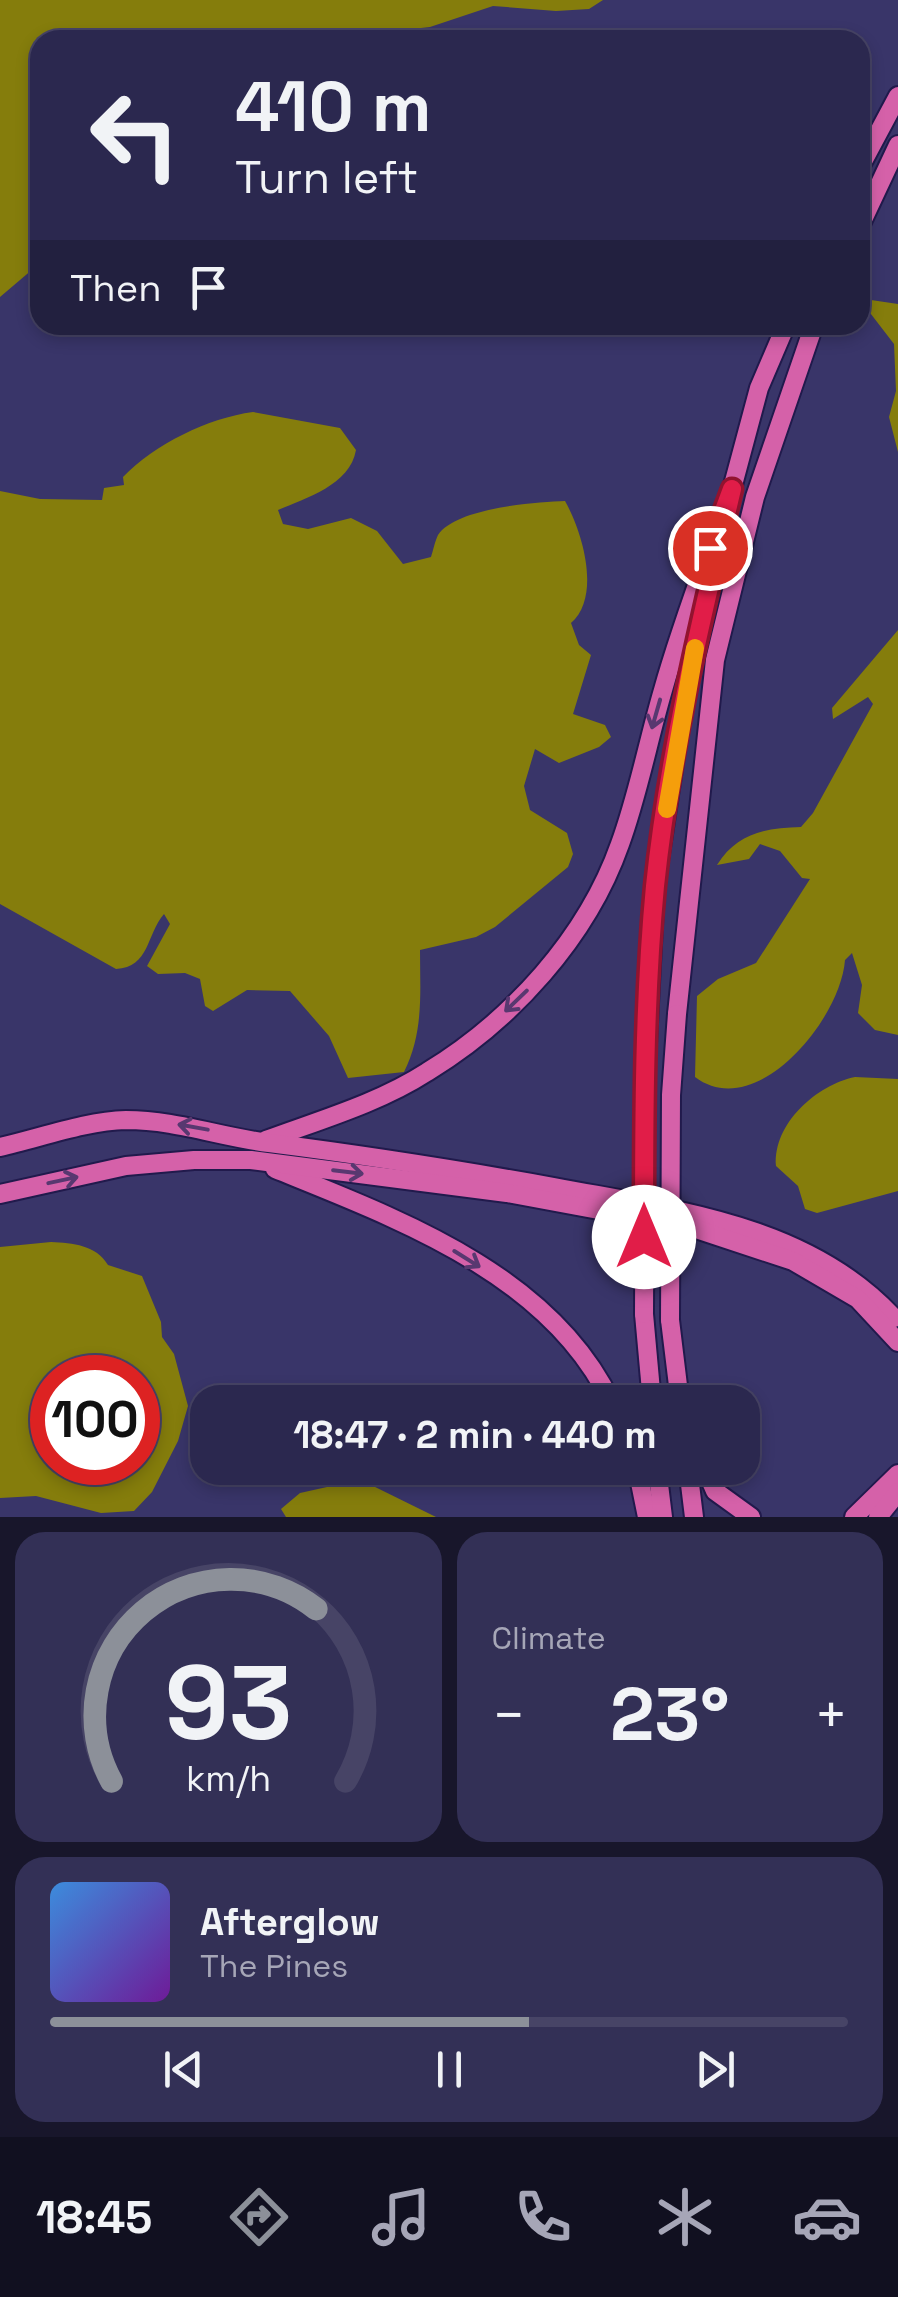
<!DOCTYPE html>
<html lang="en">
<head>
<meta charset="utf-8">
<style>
  body { margin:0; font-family:"Space Grotesk",sans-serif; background:#333056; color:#f1f3f6; height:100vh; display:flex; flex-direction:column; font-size:38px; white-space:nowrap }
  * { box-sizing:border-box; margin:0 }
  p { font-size:32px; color:#a6a6b7 }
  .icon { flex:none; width:55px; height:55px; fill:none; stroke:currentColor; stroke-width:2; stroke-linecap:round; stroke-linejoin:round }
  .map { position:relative; height:1517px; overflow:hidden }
  .details { display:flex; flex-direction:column; gap:15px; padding:15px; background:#18162b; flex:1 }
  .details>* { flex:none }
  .hud { position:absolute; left:30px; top:30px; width:840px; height:305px; border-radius:30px; box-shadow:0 5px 15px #0003,0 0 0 2px #474466; background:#2b284f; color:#f1f3f6; overflow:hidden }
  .speed { position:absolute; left:30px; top:1355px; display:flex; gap:20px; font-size:50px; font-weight:700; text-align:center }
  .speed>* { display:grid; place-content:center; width:130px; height:130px; border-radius:50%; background:#2b284f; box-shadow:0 5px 15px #0003,0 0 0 2px #474466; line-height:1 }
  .speed .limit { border:15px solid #d22; background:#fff; color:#111 }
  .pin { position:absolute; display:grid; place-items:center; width:85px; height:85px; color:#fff; margin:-42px; border:5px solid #fff; border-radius:50%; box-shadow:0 2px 10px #0007 }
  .me { position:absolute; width:110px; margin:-55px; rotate:0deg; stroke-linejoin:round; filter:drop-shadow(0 0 8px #0008) }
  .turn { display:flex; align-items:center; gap:35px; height:210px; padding:0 40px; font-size:45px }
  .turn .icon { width:130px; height:130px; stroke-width:2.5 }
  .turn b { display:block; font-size:70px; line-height:85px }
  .then { display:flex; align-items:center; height:95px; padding:0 40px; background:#0003; gap:20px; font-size:38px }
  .big { font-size:75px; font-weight:700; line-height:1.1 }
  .details .widget { flex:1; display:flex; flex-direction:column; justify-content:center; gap:15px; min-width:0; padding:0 35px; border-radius:30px; background:#333056 }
  .details .dial { align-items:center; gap:0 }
  .dial svg { height:260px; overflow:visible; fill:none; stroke:#474466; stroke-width:7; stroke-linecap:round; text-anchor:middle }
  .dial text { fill:#f1f3f6; stroke:none }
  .song { display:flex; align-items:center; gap:30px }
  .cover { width:120px; height:120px; border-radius:15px; background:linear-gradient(135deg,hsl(210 70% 55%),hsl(280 70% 35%)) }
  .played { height:10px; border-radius:5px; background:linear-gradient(90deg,#8c9099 60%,#474466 60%) }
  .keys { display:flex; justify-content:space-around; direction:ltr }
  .heat { display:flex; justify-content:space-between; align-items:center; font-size:55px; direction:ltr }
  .details .tiles { flex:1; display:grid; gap:15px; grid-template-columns:1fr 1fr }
  .widget:last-child { grid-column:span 2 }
  .trip { position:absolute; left:190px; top:1385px; width:570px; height:100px; border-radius:30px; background:#2b284f; box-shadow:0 5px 15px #0003,0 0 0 2px #474466; font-weight:700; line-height:100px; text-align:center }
  .tabs { display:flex; height:160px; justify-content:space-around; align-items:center; background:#111020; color:#a6a6b7 }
  .tabs .icon { width:70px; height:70px }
  .tabs .active { color:#8c9099 }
  .tabs b { font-size:45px; color:#f1f3f6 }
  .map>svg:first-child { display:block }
  .forest { fill:#857d0c; fill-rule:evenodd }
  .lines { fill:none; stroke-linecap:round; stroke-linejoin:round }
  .motorway-casing { stroke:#211a4c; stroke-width:22 }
  .motorway { stroke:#d561a9; stroke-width:18 }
  .motorway-bridge-casing { stroke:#211a4c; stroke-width:22; stroke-linecap:butt }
  .motorway-bridge { stroke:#d561a9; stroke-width:18 }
  .oneway { stroke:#583870 }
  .route-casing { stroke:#92132f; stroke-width:25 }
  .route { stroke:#e11d48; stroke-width:18 }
  .slow { stroke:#f59e0b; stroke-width:18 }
</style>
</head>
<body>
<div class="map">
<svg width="898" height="1517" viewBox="0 0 898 1517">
  <rect width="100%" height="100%" fill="#393569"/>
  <g class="forest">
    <polygon points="0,0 603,0 589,9 556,11 493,6 430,27 385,32 380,40 40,40 40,263 0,297"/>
    <polygon points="871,300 898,304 898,452 889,417 896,391 894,344 864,305"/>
    <path d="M253,412L340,428L356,450C350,485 306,498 278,510L283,524L308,529L351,518L377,531L403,564L431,557C433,551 435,541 438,535C456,508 535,502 565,501C582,531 602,596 571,623L579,645L591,655L573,714L605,725L611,737L599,747L559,763L535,749L524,786L530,810L567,833L573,854L568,867L495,927L476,937L420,950C420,993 424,1032 404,1072L348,1078L329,1036L290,991L247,990L213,1011L205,1006L200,979L185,973L158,974L147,966L170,924L164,914C146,935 150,967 116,969L0,904V491L40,499L102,500L104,488L124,485L123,477C155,444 208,418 253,412Z"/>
    <path d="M898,630V1035L875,1030L858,1013L862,985L852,953L845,960C841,1019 756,1123 695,1077L697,996L718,979L756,963L810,879L802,878L780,851L760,844L749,859L717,865C737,833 765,828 801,827L813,813L873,704L868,697L833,719L832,708Z"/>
    <path d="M855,1077L898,1079V1191L817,1213L805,1209L798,1186L776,1166C773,1123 817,1085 855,1077Z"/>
    <path d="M51,1242C73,1243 96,1245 108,1265L142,1276L161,1322L162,1337L174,1354L188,1406L178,1441L152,1492L134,1511L101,1513L36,1496L0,1498V1247ZM52,1378H138V1462H52Z"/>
    <polygon points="345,1483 367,1483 436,1517 286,1517 281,1509 300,1493"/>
  </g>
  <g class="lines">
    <g class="motorway-casing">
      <g id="motorway">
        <polyline points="860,167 898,96"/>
        <polyline points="860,226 898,145"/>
        <polyline points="729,500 759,388 786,325"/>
        <polyline points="677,1014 715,660 755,497 814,325"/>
        <polyline points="645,1082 655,886 685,691 712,574"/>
        <path d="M266,1140C320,1120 379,1103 427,1072C511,1021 587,938 620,844C638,795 648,741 663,690C682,622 708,556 731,489"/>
        <path d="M0,1147C40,1138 86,1121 126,1120C176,1120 220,1137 269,1143C364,1155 459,1170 554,1187C674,1210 808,1224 894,1318"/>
        <path d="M275,1169C398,1219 550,1274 611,1402"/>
        <polyline points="0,1194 126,1166 194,1160 251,1160 507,1193 690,1227 793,1261 858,1299 898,1342"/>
        <polyline points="644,1314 652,1402"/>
        <polyline points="670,1320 680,1402"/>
        <polyline points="637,1468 647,1517"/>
        <polyline points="657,1468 663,1517"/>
        <polyline points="688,1468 694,1517"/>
        <polyline points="705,1468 715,1491 751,1517"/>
        <polyline points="854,1517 898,1474"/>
        <polyline points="878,1517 898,1492"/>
      </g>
    </g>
    <use href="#motorway" class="motorway"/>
    <g class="motorway-bridge-casing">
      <g id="motorway-bridge">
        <polyline points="644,1314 645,1082"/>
        <polyline points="670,1320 671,1095 677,1014"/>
      </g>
    </g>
    <use href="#motorway-bridge" class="motorway-bridge"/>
  </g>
  <defs><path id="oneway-shaft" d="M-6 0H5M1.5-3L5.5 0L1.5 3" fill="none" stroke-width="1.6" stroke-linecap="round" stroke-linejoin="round" transform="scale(2.5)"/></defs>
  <g class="oneway">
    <use href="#oneway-shaft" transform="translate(656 714) rotate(106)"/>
    <use href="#oneway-shaft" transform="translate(516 1001) rotate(136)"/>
    <use href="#oneway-shaft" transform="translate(193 1127) rotate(-170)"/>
    <use href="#oneway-shaft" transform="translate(348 1172) rotate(7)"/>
    <use href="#oneway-shaft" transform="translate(63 1180) rotate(-12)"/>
    <use href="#oneway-shaft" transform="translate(467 1259) rotate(32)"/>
  </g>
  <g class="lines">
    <g class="route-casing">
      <path id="route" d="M644,1237C644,1120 644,1002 655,886C669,752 701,620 732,489L710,548"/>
    </g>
    <use href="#route" class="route"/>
    <polyline class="slow" points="667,809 695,648"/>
  </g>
</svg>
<div class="speed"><div class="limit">100</div></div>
<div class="pin" style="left:710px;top:548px;background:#d93025"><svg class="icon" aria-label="arrive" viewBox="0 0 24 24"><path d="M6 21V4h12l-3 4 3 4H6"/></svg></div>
<svg class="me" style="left:644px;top:1237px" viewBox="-20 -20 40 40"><circle r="19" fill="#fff"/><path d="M0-13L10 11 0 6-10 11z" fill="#e11d48"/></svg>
<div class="trip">18:47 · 2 min · 440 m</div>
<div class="hud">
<div class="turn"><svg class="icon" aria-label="left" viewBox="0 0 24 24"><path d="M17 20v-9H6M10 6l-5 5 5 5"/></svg><div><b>410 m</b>Turn left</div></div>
<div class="then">Then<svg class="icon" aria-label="arrive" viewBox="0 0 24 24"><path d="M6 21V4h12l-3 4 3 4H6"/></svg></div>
</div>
</div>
<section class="details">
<div class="tiles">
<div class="widget dial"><svg viewBox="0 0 100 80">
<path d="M14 69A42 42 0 1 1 86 69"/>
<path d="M14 69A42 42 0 0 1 77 16" stroke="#8c9099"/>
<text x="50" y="56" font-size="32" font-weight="700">93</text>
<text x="50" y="72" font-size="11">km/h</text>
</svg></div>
<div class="widget"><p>Climate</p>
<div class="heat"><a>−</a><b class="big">23°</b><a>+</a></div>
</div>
<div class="widget">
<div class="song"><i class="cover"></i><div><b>Afterglow</b><p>The Pines</p></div></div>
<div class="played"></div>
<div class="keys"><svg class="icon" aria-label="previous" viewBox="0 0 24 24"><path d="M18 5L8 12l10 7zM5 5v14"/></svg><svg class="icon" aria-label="pause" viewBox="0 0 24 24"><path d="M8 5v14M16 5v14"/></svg><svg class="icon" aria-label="next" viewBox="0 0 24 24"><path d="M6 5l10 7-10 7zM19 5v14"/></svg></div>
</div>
</div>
</section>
<nav class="tabs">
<b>18:45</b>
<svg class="icon active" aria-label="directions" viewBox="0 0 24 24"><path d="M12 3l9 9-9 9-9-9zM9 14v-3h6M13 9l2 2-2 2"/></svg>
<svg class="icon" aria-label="music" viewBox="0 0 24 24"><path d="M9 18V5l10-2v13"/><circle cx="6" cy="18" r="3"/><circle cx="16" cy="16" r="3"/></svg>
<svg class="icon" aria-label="phone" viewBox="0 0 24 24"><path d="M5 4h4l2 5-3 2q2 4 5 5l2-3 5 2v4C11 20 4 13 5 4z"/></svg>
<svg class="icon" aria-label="climate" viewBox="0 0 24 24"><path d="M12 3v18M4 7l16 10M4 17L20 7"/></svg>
<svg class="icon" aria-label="car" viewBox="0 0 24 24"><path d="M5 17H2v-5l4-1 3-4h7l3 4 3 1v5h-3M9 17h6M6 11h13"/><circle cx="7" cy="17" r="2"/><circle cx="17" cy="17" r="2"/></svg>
</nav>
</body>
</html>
